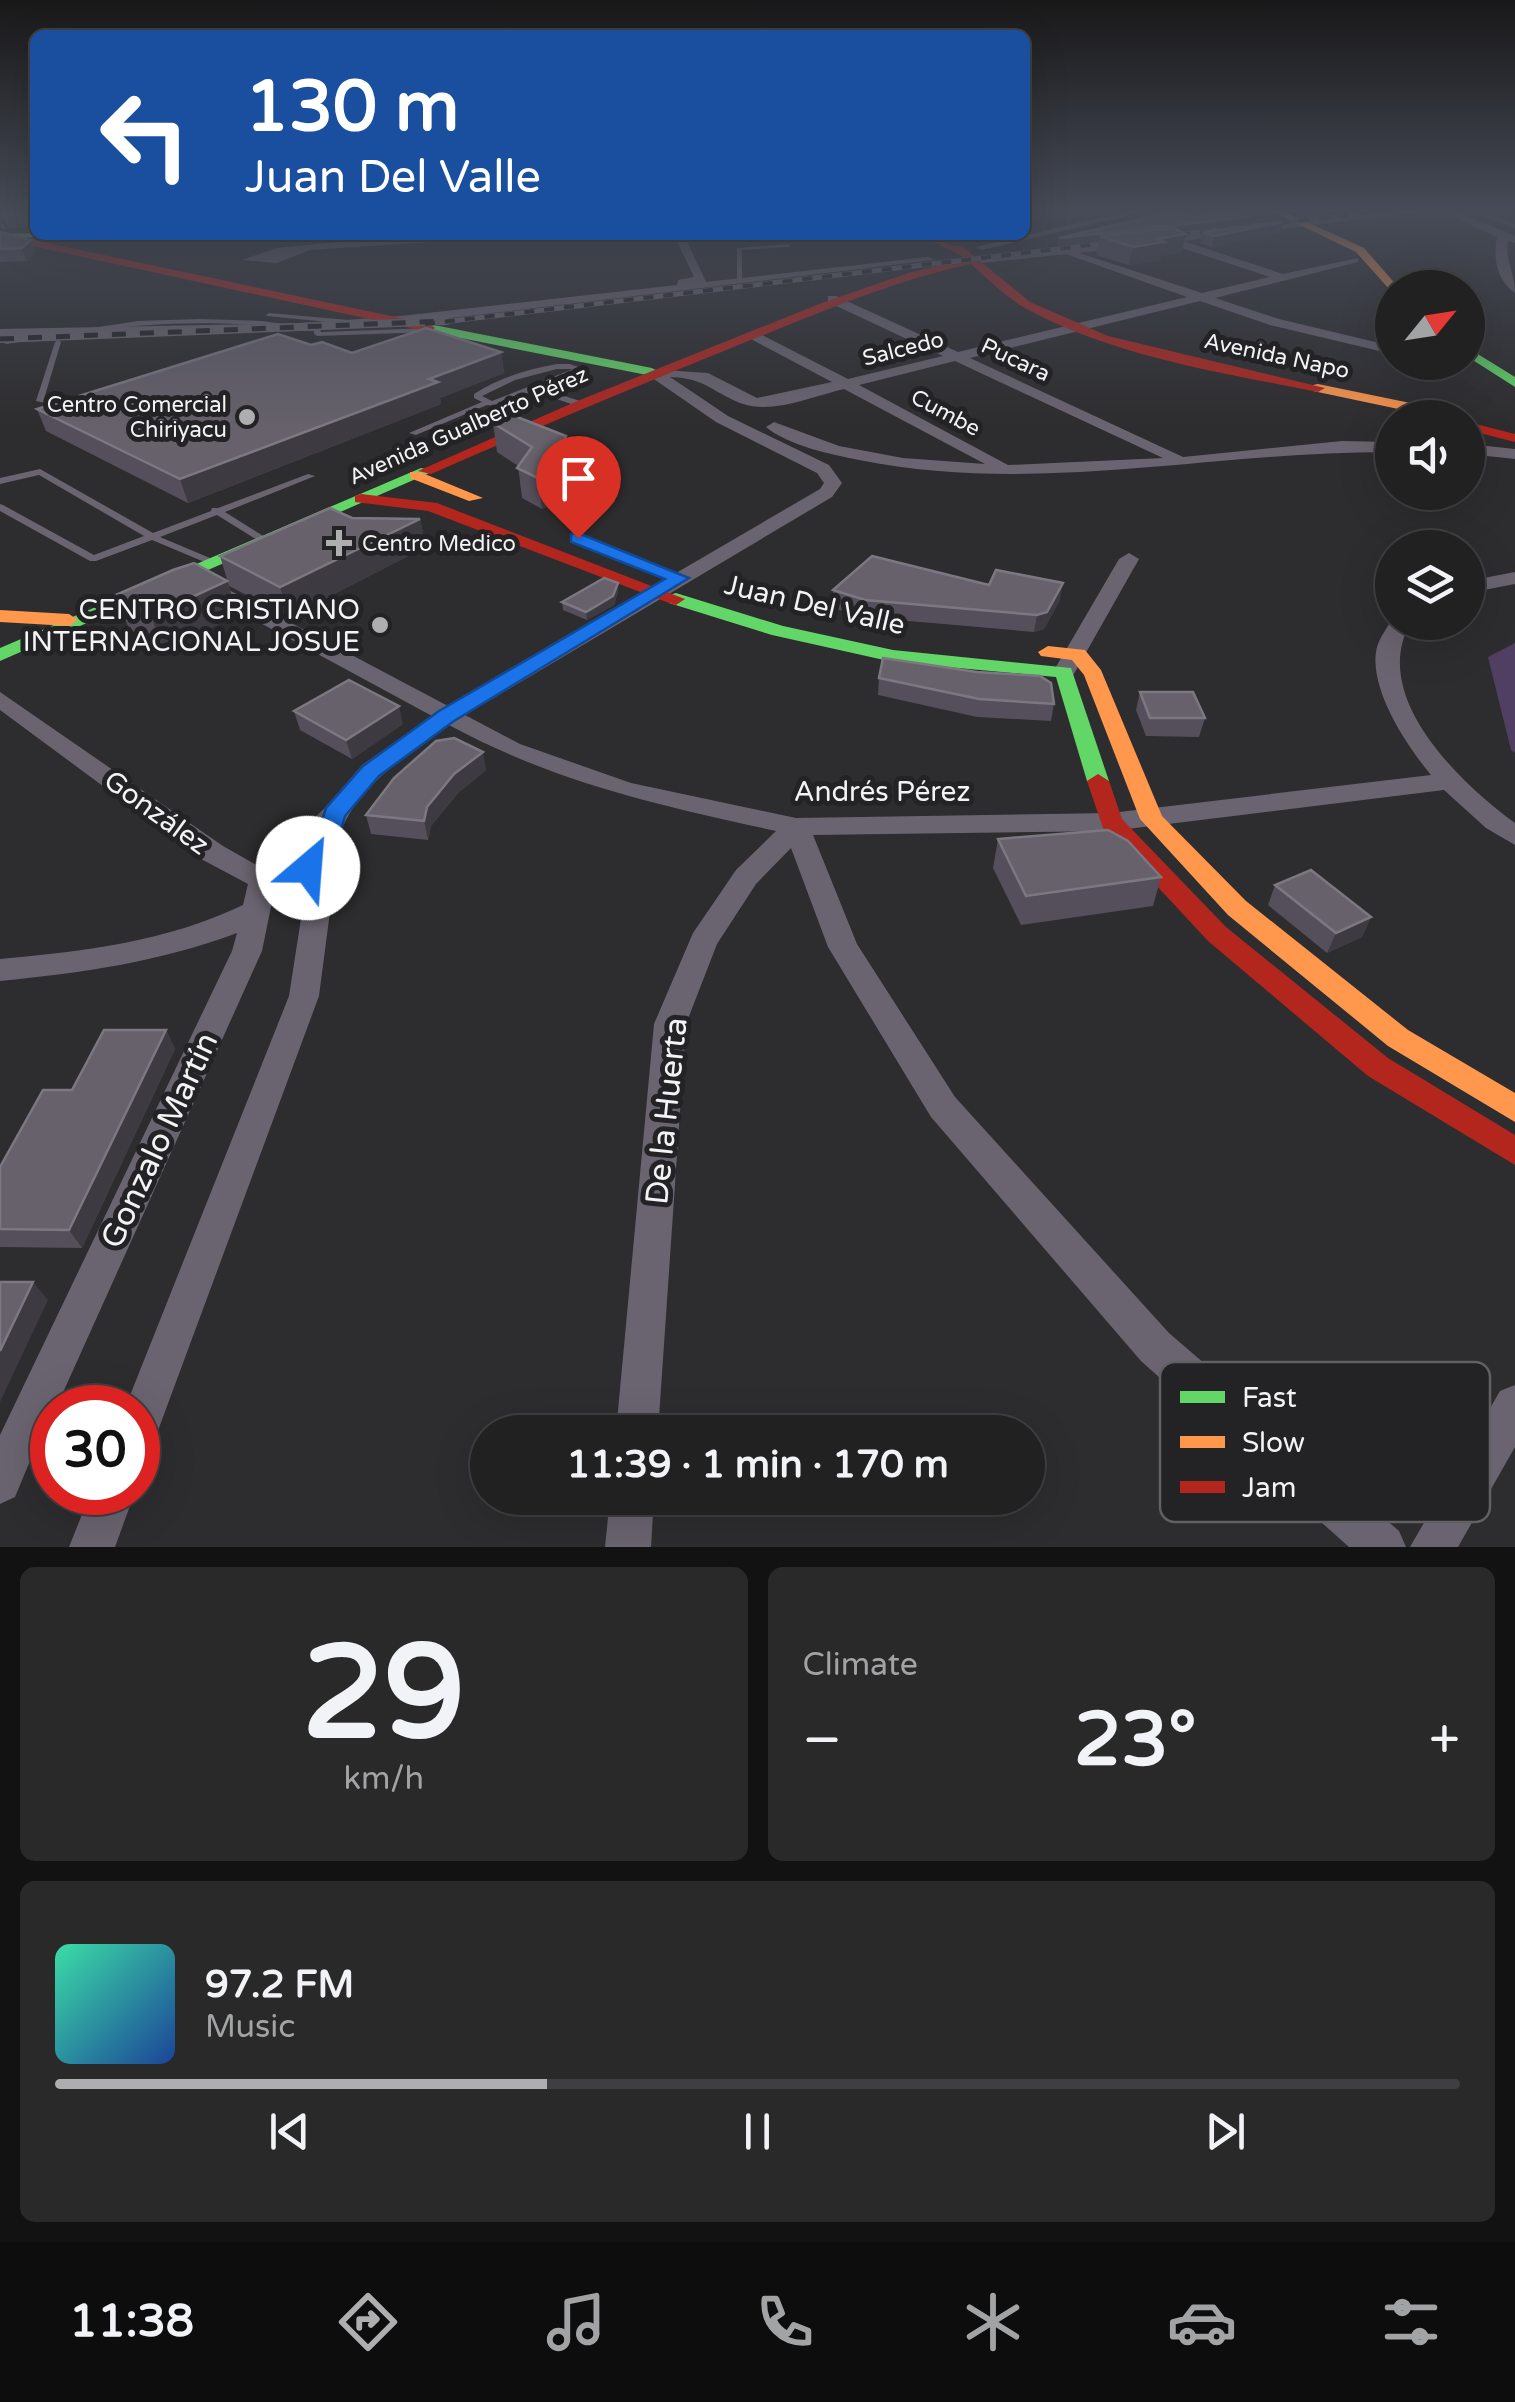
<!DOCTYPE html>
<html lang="en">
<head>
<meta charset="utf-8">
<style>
  body { margin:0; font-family:"Varela Round",sans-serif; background:#2a292a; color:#f1f3f6; height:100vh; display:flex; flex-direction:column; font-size:38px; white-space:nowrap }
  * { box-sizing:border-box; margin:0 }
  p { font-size:32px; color:#a2a3a5 }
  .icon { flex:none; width:55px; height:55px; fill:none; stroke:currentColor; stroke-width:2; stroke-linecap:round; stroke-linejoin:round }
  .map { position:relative; height:1547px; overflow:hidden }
  .details { display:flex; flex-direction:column; gap:20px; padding:20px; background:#131213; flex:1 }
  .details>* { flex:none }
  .banner { position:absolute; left:30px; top:30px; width:1000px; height:210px; border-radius:15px; box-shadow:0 10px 40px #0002,0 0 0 2px #3f3e40; background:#1a4fa0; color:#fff; overflow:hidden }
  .needle { width:65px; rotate:60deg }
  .buttons { position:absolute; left:1375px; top:270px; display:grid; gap:20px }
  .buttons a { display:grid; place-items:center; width:110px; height:110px; border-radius:50%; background:#222122; box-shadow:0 10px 40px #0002,0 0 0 2px #3f3e40; font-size:50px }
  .speed { position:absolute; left:30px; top:1385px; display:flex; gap:20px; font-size:50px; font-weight:700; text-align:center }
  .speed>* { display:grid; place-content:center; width:130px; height:130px; border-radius:50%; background:#222122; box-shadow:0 10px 40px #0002,0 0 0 2px #3f3e40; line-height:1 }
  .speed .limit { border:15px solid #d22; background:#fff; color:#111 }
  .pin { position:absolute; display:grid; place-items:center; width:85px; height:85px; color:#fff; margin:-102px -42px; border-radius:50% 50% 50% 0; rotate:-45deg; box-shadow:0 0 10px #0007 }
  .pin .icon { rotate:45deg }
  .me { position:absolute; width:110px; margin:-55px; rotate:27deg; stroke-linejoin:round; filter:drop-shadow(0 0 8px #0008) }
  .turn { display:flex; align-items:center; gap:35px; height:210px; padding:0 50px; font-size:45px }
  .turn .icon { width:130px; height:130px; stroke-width:2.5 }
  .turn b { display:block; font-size:70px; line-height:85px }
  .big { font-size:75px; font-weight:700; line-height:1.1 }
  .details .card { flex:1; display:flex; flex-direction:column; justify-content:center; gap:15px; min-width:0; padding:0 35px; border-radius:15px; background:#2a292a }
  .details .dial { align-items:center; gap:0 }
  .dial b { font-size:130px; line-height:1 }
  .song { display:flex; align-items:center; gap:30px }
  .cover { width:120px; height:120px; border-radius:15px; background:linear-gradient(135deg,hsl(160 70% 55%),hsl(220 70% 35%)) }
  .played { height:10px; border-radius:5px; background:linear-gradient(90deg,#aeadaf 35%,#3f3e40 35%) }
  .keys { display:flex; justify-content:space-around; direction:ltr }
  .heat { display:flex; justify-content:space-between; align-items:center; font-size:55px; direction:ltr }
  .details .tiles { flex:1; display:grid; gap:20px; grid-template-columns:1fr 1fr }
  .card:last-child { grid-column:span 2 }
  .trip { position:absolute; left:470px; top:1415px; width:575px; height:100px; border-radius:50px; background:#222122; box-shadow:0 10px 40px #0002,0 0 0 2px #3f3e40; font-weight:700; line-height:100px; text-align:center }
  .tab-bar { display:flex; height:160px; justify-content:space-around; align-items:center; background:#0e0d0e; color:#a2a3a5 }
  .tab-bar .icon { width:70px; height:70px }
  .tab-bar .current { color:#aeadaf }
  .tab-bar b { font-size:45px; color:#f1f3f6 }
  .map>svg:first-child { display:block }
  .green { fill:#503f63 }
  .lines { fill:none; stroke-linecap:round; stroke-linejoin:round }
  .lane { fill:#6a6470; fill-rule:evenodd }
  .street { fill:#6a6470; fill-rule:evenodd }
  .fast { fill:#63d668; fill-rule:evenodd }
  .slow { fill:#ff974d; fill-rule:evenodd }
  .jam { fill:#b3261e; fill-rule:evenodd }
  .rail-far1-casing { stroke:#69676d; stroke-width:5 }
  .rail-casing { stroke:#69676d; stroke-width:8 }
  .rail-far1 { stroke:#232225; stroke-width:4; stroke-dasharray:10; stroke-linecap:butt }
  .rail { stroke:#232225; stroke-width:5; stroke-dasharray:14; stroke-linecap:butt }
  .wall { fill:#554f5b }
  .shaded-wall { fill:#3e3a42 }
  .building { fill:#66616b; stroke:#7c7881; stroke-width:2.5 }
  .route { fill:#1a73e8; stroke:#114b97; stroke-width:2.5 }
  .poi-dot { fill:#aeadaf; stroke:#232225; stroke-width:4 }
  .labels { text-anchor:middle; stroke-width:10; stroke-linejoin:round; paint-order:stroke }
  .far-street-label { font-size:22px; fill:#f3f2f5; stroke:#232225 }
  .far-poi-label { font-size:22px; fill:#f3f2f5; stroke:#232225; text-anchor:end }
  .street-label { font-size:28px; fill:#f3f2f5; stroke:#232225 }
  .poi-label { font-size:28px; fill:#f3f2f5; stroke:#232225; text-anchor:end }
  .near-street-label { font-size:32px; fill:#f3f2f5; stroke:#232225 }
  .key { fill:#232225; stroke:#616063; stroke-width:2.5 }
  .key-label { font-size:28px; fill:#f3f2f5 }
</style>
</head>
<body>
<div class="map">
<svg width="1515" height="1547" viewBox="0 0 1515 1547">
  <rect width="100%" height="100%" fill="#2d2c2e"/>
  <polygon class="green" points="1515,643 1515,753 1511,750 1488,657"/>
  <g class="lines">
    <g class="lane">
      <polygon points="1474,212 1482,212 1515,224 1515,228"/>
      <polygon points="0,220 6,229 1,228"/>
      <polygon points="791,244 789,247 742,250 742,282 737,283 737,248"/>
      <polygon points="269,313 348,320 351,322 348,324 267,316 266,315"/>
      <path d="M200,319L262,321L320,329L321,332L431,328L434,330L431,332L317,336L314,334V331C237,320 159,321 82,332L79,330L138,321Z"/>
      <polygon points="62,332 65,334 64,335 6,344 3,342"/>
      <polygon points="58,340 61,342 44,399 68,403 69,405 65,407 36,401 55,342"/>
      <path d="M557,364H570L584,369L540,388L583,402V406H577L533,391L495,406L487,405L416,435L409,433L482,402L474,398V394C499,378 528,369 557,364ZM557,369H573L492,401L482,396L515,380Z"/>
      <polygon points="40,469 153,533 211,511 212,508 218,508 308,474 315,476 225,512 268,539 268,543 262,543 217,515 160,537 217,561 219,563 214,566 152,540 96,561 90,561 0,511 0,504 3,505 94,555 144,536 39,475 0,484 0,478"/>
    </g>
    <g class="street">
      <polygon points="1124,212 1143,212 982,250 976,247"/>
      <path d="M1391,212H1424L1183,241L1283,274L1358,258V262L1215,298L1279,319L1392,346V354L1270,325L1200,301L970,358L1183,457L1342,441L1392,442V452C1214,451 1038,496 859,460C830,454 789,446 766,427L774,422L839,446L903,458L985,464L844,389C814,396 773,414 743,404C713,393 706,378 670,377L728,416L829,465L842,483L832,497L465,715L520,744L631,783L796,818L1111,813L1431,775C1407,746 1367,687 1377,647C1380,637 1387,628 1392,619V622H1411C1368,696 1460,783 1515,823V845L1486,828L1444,790L1111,831L813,835L857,944L955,1097L1169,1333L1399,1531L1406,1547H1349L1141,1361L931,1117L828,947L791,848L756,884L717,944L686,1024L658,1432H616L654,1024L693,933L736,870L776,831C658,805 556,783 449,725C409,755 356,785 340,835L319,996L153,1444L138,1450V1408H125L289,996L307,880L275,887L262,951L56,1408H52L15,1497L0,1504V1435L232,951L237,933C160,962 81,973 0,981V959C84,951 166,942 243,905L248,884L203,860L0,710V692L223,846L260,867L325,808L362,765L432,716L198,589V581H212L448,706L820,489L824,483L817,473L716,422L648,375V369L708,373L757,398L832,382L749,338L747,335L754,331L848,379L943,356L828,302V296H836L958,352L1187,297L1066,254L973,264L969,259ZM1172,242L1173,245L1270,277L1202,293L1079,253ZM955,361L1163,458L1008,465L859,385Z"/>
      <path d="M1443,212H1457L1515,236V243L1508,241C1505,262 1515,273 1515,293C1496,279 1493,258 1497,237Z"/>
      <polygon points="409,235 535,235 310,250 277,263 242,260 277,248"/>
      <polygon points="674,235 684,235 706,282 928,257 934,260 401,324 303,331 0,337 0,329 303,323 401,316 677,285 678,280 694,277"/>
      <polygon points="1468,444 1515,449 1515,459 1468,454"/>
      <polygon points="1129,553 1139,559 1075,672 1072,677 1056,677 1053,672 1119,559"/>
      <polygon points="1515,572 1515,584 1468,593 1468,581"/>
      <polygon points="1515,1385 1515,1447 1458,1547 1410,1547 1500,1391"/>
      <polygon points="91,1492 135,1492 115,1547 69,1547"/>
      <polygon points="610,1498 654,1498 651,1547 605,1547"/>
    </g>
    <g class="fast">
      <polygon points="35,233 54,235 0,240 0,234"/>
      <polygon points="429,324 652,368 659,372 652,376 425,331 423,328"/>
      <polygon points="1468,348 1515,377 1515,387 1468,357"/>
      <polygon points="421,468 434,471 0,661 0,648"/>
      <polygon points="676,593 783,626 893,650 1071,668 1109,781 1098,788 1087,781 1056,677 893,662 772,635 669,603 669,595"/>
    </g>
    <g class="slow">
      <polygon points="1273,212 1285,212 1364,248 1399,288 1390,290 1356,252"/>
      <polygon points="1318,384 1464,414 1471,418 1468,421 1468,418 1441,418 1313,391 1313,385"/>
      <polygon points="410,472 420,472 483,498 469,501 410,478"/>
      <polygon points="0,610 69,614 78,620 69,626 0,622"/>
      <polygon points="1048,646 1085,650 1101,670 1162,816 1246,901 1408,1030 1515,1093 1515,1122 1388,1046 1228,915 1140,819 1084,675 1072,660 1041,656 1038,652"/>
    </g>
    <g class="jam">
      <polygon points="0,233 429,324 435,328 429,332 0,239"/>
      <path d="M928,235H938L946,244L963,247L1030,302L1108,336L1325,388L1318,392C1219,372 1115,357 1025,308C1006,297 988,279 971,264C891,281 817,314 741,344C637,386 534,429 431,474L418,471L575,402L819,304L908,273L965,259C952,248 939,249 928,235Z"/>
      <polygon points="1468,422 1515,434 1515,442 1468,430"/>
      <polygon points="361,494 437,503 685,599 676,605 669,603 428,511 355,502 355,496"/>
      <polygon points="1098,774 1109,781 1122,819 1226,927 1388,1058 1515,1135 1515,1165 1368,1076 1208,941 1103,828 1087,781"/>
    </g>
    <g class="rail-far1-casing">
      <g id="rail-far1">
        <polyline points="1160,237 1373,212"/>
        <polyline points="425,324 1125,241"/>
      </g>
    </g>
    <g class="rail-casing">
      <polyline id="rail" points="0,339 446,321"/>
    </g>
    <use href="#rail-far1" class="rail-far1"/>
    <use href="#rail" class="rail"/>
  </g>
  <g class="wall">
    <polygon points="0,212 30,212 35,227 9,228 3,218 0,218"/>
    <polygon points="1194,212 1215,212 1249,217 1247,224 1181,232 1182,252 1161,256 1160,260 1129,265 1096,255 1099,241 1058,245 1059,238 1203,218 1193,215"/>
    <polygon points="1283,222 1280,233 1212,247 1200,243 1203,232"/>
    <polygon points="0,232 31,240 35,252 27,261 0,262"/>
    <polygon points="311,345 352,353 501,352 504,373 440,398 441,404 188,503 46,431 37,409"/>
    <polygon points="493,423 566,436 570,466 556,502 542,509 522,498 518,466 497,452"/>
    <polygon points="420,519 426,547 289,617 229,586 220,556"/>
    <polygon points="227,581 238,615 164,650 129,629 116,595"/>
    <polygon points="618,583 618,592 614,605 587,620 563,610 562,602"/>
    <polygon points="989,585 1060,600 1044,629 1034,632 863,617 833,608 833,590"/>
    <polygon points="879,678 1054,704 1051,721 977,717 878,695"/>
    <polygon points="1140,692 1205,718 1199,737 1146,736 1136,710"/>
    <polygon points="294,711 403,724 352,759 300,730"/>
    <polygon points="486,770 458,793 431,826 428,840 371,834 366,815"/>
    <polygon points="998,839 1161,877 1153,906 1021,925 993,868"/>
    <polygon points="1275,885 1371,917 1362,937 1327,953 1268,905"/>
    <polygon points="166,1030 175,1049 82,1248 0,1247 0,1167 72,1090"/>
  </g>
  <g class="shaded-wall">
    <polygon points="1249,217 1247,224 1110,240 1100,236 1099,241 1058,245 1059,238"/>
    <polygon points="1283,222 1280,233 1212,247 1214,236"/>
    <polygon points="1186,234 1182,252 1161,256 1160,260 1129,265 1133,247 1157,239"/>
    <polygon points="334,235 359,235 335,238"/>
    <polygon points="31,240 35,252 27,261 22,248"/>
    <polygon points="501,352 504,373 440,398 441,404 188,503 180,479 429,379"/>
    <polygon points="566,436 570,466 556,502 542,509 538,478"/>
    <polygon points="420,519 426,547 289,617 280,587"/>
    <polygon points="227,581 238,615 164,650 151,616"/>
    <polygon points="618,583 618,592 614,605 587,620 586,612"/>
    <polygon points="1063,583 1060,600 1044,629 1034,632 1037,615"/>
    <polygon points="399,706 403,724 352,759 346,740"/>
    <polygon points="483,752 486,770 458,793 431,826 428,840 424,821 427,807 454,774"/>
    <polygon points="1371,917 1362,937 1327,953 1336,933"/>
    <polygon points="166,1030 175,1049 82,1248 69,1230"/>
    <polygon points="33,1282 48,1300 0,1402 0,1351"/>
  </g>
  <g class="building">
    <polygon points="2,212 30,212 32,215 5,216"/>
    <polygon points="1171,212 1203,218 1206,212 1217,213 1230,212 1249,217 1059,238"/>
    <polygon points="1283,222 1214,236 1203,232"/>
    <polygon points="1173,228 1186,234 1157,239 1164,242 1133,247 1100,236"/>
    <polygon points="0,232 31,240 22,248 0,249"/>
    <polygon points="426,328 501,352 429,379 438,382 180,479 37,409 278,334 311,345 322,342 352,353"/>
    <polygon points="512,415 566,436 553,471 538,478 517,468 532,447 493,423"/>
    <polygon points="330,508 352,518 420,519 280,587 220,556"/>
    <polygon points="872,556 989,585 996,570 1063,583 1047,612 1037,615 865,600 833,590"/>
    <polygon points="194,563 227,581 151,616 116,595 173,570"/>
    <polygon points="604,578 618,583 613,596 586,612 562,602"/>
    <polygon points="883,658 977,672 1040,676 1051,683 1054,704 979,699 879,678"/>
    <polygon points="349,680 399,706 346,740 294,711"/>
    <polygon points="1140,692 1193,692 1205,718 1150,718"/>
    <polygon points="454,738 483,752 454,774 427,807 424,821 366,815 394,778 436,741"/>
    <polygon points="1108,830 1128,841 1161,877 1026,896 998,839"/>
    <polygon points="1311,870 1371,917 1336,933 1275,885"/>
    <polygon points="104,1030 166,1030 69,1230 0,1229 0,1167 43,1090 72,1090"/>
    <polygon points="0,1282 33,1282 0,1351"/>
  </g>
  <linearGradient id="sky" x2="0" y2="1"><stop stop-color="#191819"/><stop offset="0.49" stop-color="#464b57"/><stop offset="1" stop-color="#464b57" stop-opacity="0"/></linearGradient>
  <rect width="1515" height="429" fill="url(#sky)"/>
  <polygon class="route" points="578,533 689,578 454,721 379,776 345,816 332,862 317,874 299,874 296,868 312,852 326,808 363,766 439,711 665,579 571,542 571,534"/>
  <g class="poi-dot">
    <circle cx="247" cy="417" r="10"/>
    <path d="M334 528h10v10h10v10h-10v10h-10v-10h-10v-10h10z"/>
    <circle cx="380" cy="625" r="10"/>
  </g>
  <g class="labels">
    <g class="far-street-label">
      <text transform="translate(903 348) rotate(-14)" y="8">Salcedo</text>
      <text transform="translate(1277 355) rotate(12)" y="8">Avenida Napo</text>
      <text transform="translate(1016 359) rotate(25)" y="8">Pucara</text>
      <text transform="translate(946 412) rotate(28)" y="8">Cumbe</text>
      <text transform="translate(468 425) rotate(-24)" y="8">Avenida Gualberto Pérez</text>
    </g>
    <g class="far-poi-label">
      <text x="227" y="412">Centro Comercial<tspan x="227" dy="25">Chiriyacu</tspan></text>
      <text x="362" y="551" text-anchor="start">Centro Medico</text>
    </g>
    <g class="street-label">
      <text transform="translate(815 604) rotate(13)" y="10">Juan Del Valle</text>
      <text x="882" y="801">Andrés Pérez</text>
      <text transform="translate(157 812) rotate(36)" y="10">González</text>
    </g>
    <g class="poi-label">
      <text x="360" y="619">CENTRO CRISTIANO<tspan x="360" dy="32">INTERNACIONAL JOSUE</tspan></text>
    </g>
    <g class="near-street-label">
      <text transform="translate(666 1111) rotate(-84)" y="11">De la Huerta</text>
      <text transform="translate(159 1140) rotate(-65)" y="11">Gonzalo Martín</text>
    </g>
  </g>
  <rect x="1160" y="1362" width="330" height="160" rx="15" class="key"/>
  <rect x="1180" y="1391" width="45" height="12" fill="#63d668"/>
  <rect x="1180" y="1436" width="45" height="12" fill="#ff974d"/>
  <rect x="1180" y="1481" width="45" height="12" fill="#b3261e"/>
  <g class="key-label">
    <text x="1242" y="1407">Fast</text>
    <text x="1242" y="1452">Slow</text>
    <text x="1242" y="1497">Jam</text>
  </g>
</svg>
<div class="buttons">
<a><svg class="needle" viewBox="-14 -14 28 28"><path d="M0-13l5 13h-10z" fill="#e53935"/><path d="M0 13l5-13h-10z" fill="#a2a3a5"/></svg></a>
<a><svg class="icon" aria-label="sound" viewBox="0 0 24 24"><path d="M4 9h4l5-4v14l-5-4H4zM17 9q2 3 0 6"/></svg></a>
<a><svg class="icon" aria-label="layers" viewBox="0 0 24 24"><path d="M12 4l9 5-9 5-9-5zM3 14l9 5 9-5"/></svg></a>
</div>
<div class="speed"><div class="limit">30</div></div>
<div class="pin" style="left:578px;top:538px;background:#d93025"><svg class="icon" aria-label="arrive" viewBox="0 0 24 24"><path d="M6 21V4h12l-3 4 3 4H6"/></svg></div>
<svg class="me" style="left:308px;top:868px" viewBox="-20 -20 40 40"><circle r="19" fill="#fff"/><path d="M0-13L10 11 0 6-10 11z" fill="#1a73e8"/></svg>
<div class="trip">11:39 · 1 min · 170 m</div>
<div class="banner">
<div class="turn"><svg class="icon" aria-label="left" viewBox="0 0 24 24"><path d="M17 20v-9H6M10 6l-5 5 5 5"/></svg><div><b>130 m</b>Juan Del Valle</div></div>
</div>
</div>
<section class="details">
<div class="tiles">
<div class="card dial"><b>29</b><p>km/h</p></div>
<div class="card"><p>Climate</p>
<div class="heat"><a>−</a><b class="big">23°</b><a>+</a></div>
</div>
<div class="card">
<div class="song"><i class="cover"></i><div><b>97.2 FM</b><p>Music</p></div></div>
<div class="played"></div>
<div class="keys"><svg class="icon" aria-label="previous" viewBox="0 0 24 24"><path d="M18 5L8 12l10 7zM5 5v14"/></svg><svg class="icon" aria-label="pause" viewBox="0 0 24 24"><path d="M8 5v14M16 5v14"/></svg><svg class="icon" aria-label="next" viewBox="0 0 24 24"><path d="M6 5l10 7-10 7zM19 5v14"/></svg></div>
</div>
</div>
</section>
<nav class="tab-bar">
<b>11:38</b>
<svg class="icon current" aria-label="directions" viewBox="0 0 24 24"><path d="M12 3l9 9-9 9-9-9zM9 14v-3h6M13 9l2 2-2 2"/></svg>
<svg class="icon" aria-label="music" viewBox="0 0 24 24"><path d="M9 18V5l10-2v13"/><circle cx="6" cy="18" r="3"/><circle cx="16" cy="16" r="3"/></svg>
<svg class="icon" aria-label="phone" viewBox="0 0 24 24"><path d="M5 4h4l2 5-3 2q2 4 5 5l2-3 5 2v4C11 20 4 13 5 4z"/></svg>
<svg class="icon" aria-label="climate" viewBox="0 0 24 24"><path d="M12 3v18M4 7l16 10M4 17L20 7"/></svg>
<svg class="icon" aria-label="car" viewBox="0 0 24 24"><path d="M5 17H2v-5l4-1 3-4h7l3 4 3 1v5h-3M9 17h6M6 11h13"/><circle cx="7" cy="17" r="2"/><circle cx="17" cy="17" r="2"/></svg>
<svg class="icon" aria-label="filters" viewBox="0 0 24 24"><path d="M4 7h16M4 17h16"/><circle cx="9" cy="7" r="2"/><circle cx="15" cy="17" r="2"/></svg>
</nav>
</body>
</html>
